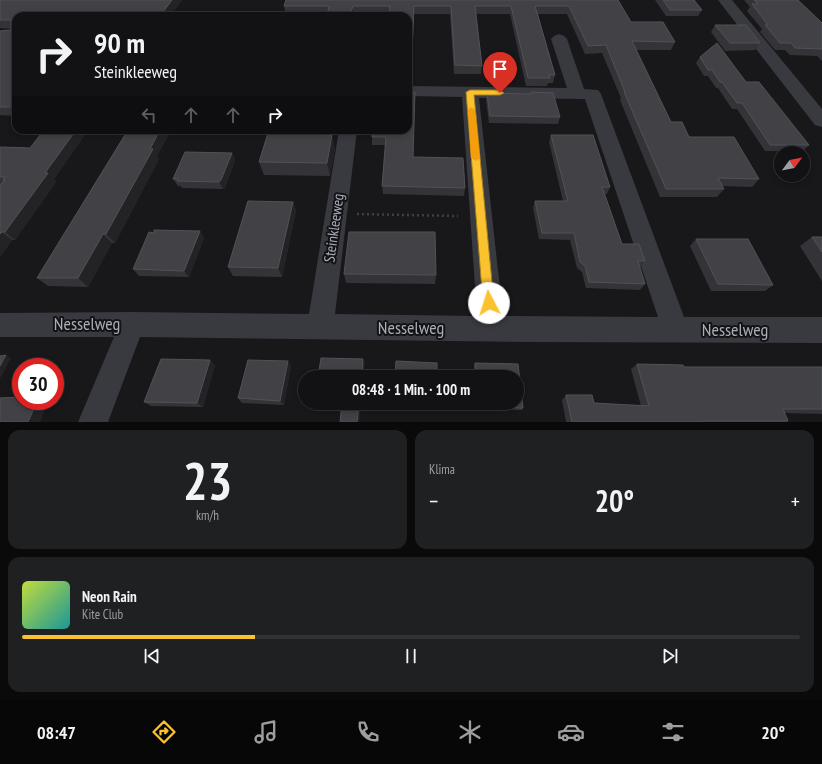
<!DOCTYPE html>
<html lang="de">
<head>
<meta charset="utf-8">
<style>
  body { margin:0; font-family:"PT Sans Narrow",sans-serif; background:#1f2022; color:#f1f3f6; height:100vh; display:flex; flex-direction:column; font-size:15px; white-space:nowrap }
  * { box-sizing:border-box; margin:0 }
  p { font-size:13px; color:#9c9ea0 }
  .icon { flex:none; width:22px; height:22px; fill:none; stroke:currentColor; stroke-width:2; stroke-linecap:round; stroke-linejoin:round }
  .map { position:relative; height:422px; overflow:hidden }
  .side { display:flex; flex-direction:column; gap:8px; padding:8px; background:#0a0a0b; flex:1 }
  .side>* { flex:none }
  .guide { position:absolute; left:12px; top:12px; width:400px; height:122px; border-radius:12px; box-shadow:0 2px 6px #0003,0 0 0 1px #313234; background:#121214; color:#f1f3f6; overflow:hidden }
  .needle { width:26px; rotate:58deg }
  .controls { position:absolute; left:774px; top:146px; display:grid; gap:8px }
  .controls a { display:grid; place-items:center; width:36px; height:36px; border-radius:50%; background:#121214; box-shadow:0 2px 6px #0003,0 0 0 1px #313234; font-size:20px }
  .speed { position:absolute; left:12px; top:358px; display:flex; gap:8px; font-size:20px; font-weight:700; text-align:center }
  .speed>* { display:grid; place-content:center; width:52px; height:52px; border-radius:50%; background:#121214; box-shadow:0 2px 6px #0003,0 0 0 1px #313234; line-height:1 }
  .speed .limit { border:6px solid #d22; background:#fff; color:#111 }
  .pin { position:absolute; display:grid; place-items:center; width:34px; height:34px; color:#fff; margin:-41px -17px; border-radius:50% 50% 50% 0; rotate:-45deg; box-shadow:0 0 4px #0007 }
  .pin .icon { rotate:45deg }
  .me { position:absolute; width:44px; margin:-22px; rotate:355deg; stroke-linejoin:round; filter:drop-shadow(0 0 3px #0008) }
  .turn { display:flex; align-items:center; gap:14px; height:84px; padding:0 16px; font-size:18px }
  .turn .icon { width:52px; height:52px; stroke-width:2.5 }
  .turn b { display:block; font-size:28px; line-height:34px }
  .lanes { display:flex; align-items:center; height:38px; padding:0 16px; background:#0003; justify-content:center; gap:20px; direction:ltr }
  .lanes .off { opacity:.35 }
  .big { font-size:30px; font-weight:700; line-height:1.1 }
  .side .tile { flex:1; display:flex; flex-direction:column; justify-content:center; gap:6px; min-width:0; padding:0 14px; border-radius:12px; background:#1f2022 }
  .side .dial { align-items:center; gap:0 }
  .dial b { font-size:52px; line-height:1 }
  .song { display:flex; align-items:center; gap:12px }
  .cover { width:48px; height:48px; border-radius:6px; background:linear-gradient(135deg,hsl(70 70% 55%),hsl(180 70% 35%)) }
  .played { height:4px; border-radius:2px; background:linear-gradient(90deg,#fbc22f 30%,#313234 30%) }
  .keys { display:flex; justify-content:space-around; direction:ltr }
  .heat { display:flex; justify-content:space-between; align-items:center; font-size:22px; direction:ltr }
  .side .tiles { flex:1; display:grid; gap:8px; grid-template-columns:1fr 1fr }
  .tile:last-child { grid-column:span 2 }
  .trip { position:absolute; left:298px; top:370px; width:226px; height:40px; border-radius:20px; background:#121214; box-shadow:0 2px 6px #0003,0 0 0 1px #313234; font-weight:700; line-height:40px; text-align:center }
  .dock { display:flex; height:64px; justify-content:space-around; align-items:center; background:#070708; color:#9c9ea0 }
  .dock .icon { width:28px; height:28px }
  .dock .current { color:#fbc22f }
  .dock b { font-size:18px; color:#f1f3f6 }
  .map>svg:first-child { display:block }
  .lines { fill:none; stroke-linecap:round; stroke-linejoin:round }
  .path { stroke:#3f4047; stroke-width:2.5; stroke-dasharray:2 3; stroke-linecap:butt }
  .minor { fill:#393940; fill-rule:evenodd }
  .wall { fill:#343438 }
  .shaded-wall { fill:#232326 }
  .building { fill:#414146; stroke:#515258 }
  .route { fill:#fbc22f; stroke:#a37e1f }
  .slow { fill:#f59e0b }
  .labels { text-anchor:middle; stroke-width:4; stroke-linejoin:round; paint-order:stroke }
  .street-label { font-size:15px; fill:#aaaebb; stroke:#131315 }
  .near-street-label { font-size:18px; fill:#aaaebb; stroke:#131315 }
</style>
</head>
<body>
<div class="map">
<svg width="822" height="422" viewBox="0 0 822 422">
  <rect width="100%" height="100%" fill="#18181a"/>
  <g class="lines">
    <polyline class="path" points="357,214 458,216"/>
    <g class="minor">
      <polygon points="718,0 732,0 822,109 822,127 815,125"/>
      <path d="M559,34L564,36L567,39L584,89L598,90L601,94L684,317H822V343L528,342L140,337L108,422H78L114,337H0V313L132,312L309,314L339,130H357L335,314L477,316L462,97L408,96V86L567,88L551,39L554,36ZM479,98L585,99L658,317L503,316Z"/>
    </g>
  </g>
  <g class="wall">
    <polygon points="0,0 182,0 170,16 16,16 16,116 0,115 0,31 11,30 11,29 0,28"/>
    <polygon points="618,0 631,22 675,42 671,50 636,50 671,122 689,137 759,179 752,187 722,186 724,189 717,197 660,197 620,100 621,98 602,53 585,54 567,14 538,14 555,75 553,83 548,83 547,86 526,86 510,14 476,14 482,66 481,74 454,74 450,14 414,14 411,85 408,86 408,16 389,14 353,14 353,16 326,16 327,15 286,14 284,6"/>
    <polygon points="655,0 694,0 702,10 698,16 666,16"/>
    <polygon points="744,0 798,0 822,23 822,61 817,56 790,55 785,50 775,50 760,32 762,29 747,11 750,7"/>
    <polygon points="715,25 760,43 755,50 725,51 711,32"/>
    <polygon points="700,57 746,82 809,145 803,151 765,151 737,109 732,109 718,88 716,88 708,76 704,76 696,63"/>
    <polygon points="531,92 560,117 558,124 489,123 486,101 487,93 531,94"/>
    <polygon points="88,130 54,179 56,182 15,240 12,240 0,257 0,147 30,148"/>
    <polygon points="128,130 171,130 157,156 159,159 115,243 112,243 88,287 48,286 37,278"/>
    <polygon points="269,130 315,130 314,135 335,148 330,176 264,175 259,162"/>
    <polygon points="408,130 413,157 465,188 464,196 383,194 382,186 385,145 372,145 372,137"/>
    <polygon points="551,135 610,187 607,194 605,194 622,244 645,261 640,267 645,284 640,290 586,288 582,272 577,268 570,240 539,239 533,208 535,201 563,201 549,142"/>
    <polygon points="232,153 235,160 225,188 223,189 182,188 181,186 178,186 173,179"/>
    <polygon points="293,202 296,211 282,277 233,276 228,267"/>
    <polygon points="200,231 204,238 189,277 139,276 133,269"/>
    <polygon points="812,237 822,237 822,281 800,246"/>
    <polygon points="696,239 773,285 765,291 711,291 690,246"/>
    <polygon points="344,274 436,275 435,284 346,283"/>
    <polygon points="475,363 518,364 523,408 522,410 477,409 477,403 517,403 517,377 475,377 474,366"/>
    <polygon points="637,364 684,367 822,367 822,414 784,413 788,421 784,422 566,422 562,400 566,395 594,403 641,406 631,369"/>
    <polygon points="215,365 203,407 151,406 144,402"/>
    <polygon points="291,366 284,405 242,403 238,398"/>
    <polygon points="315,403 361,403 359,422 340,422 341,408 317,407"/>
    <polygon points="394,405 437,407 437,411 394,409"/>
  </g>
  <g class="shaded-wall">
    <polygon points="172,0 182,0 170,16 160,16"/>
    <polygon points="353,6 353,16 350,16"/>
    <polygon points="414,14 411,85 408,86 408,77"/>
    <polygon points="76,130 88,130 54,179 56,182 15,240 5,232 45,173"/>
    <polygon points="160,130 171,130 157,156 159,159 115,243 106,234 150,149"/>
    <polygon points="309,130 315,130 311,147 308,134"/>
    <polygon points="332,135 335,148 330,176 327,163"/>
    <polygon points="232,153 235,160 225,188 223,189 219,182"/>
    <polygon points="293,202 296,211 282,277 278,268"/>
    <polygon points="200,231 204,238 189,277 184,271"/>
    <polygon points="2,232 12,240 0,257 0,234"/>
    <polygon points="103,234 112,243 88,287 78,278"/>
    <polygon points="6,355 11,358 0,379 0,366"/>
    <polygon points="363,359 365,364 363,377 362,377"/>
    <polygon points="210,360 215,365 203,407 197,403"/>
    <polygon points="288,361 291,366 284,405 280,401"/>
    <polygon points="37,401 49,401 40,422 28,422"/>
    <polygon points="359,403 361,403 359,422 357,422"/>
  </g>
  <g class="building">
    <polygon points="0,0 172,0 160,16 16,16 16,107 0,107 0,31 11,30 11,20 0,20"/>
    <polygon points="286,0 618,0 631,22 663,22 675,42 632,41 671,122 682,122 689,137 734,137 759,179 718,178 724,189 666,189 624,92 625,92 606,45 588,46 569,6 535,6 555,75 549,75 550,78 528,78 511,6 475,6 482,66 455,65 451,6 414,6 411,76 408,77 408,16 389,16 390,6 353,6 350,16 327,16 329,6 284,6"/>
    <polygon points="663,0 694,0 702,10 670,10"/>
    <polygon points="754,0 798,0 822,23 822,49 795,48 791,43 780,43 765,25 768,25 752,4 758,4"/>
    <polygon points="715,25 746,25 760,43 730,43"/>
    <polygon points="717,43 746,82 759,82 809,145 770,145 742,103 737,103 722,82 720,82 712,70 708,70 700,57"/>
    <polygon points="408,89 411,89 411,92 415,92 413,157 463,158 465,188 382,186 386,137 372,137 372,130 408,130"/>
    <polygon points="531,92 553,93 560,117 490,116 487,93 531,94"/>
    <polygon points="44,130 76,130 45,173 48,173 5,232 2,232 0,234 0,185 5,180 3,180 5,177 0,177 0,147 30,148"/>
    <polygon points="128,130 160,130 150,149 153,149 106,234 103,234 78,278 37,278"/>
    <polygon points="269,130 309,130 308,134 332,135 327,163 259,162"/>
    <polygon points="551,135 593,135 610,187 602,187 622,244 639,244 645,261 638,261 645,284 589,282 585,266 580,262 574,233 542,233 535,201 568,201"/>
    <polygon points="185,152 232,153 221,180 219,182 177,181 178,179 173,179"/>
    <polygon points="248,201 293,202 278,268 228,267"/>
    <polygon points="154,230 200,231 184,271 133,269 149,232 154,233"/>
    <polygon points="349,232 435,232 436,275 344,274"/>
    <polygon points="812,237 822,237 822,252"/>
    <polygon points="696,239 748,239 773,285 718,284"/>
    <polygon points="6,355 0,366 0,356"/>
    <polygon points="321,358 363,359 362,377 318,377"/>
    <polygon points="161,359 210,360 197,403 144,402"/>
    <polygon points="248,360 288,361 280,401 238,398"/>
    <polygon points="396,361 437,363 437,377 395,377"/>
    <polygon points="475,363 518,364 523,408 478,407 478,403 517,403 517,377 476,377"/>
    <polygon points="637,364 683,365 684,367 822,367 822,409 783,409 788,421 703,421 703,422 572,422 566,395 592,395 594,403 649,406"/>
    <polygon points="21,397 21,401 37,401 28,422 0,422 0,398"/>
    <polygon points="327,403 359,403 357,422 340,422 342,404"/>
    <polygon points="394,403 437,403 437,407 394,405"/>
  </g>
  <polygon class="route" points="470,90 500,90 504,93 500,95 474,95 494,303 492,306 489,308 485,306 483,303 466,92"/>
  <polygon class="slow" points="471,107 475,110 480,158 476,161 471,158 468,110"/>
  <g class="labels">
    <g class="street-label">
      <text transform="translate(334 228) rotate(-82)" y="5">Steinkleeweg</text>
    </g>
    <g class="near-street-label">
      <text x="87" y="330">Nesselweg</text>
      <text x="411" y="334">Nesselweg</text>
      <text x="735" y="336">Nesselweg</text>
    </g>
  </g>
</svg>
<div class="controls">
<a><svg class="needle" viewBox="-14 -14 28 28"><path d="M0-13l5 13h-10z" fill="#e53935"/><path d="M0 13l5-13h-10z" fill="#9c9ea0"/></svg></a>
</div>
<div class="speed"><div class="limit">30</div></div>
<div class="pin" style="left:500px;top:93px;background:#d93025"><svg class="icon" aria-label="arrive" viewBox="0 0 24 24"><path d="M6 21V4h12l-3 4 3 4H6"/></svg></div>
<svg class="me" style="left:489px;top:303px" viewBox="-20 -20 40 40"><circle r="19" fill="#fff"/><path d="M0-13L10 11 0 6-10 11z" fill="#fbc22f"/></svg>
<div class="trip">08:48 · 1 Min. · 100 m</div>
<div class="guide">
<div class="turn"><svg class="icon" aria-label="right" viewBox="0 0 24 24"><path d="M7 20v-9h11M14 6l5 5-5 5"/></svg><div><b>90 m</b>Steinkleeweg</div></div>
<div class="lanes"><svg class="icon off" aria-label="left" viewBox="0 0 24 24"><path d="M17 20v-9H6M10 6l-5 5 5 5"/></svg><svg class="icon off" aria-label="ahead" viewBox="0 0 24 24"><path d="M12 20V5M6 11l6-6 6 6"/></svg><svg class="icon off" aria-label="ahead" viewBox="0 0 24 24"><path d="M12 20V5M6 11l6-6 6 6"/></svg><svg class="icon" aria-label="right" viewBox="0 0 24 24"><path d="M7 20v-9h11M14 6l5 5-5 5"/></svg></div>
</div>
</div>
<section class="side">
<div class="tiles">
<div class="tile dial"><b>23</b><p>km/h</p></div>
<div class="tile"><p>Klima</p>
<div class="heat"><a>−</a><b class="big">20°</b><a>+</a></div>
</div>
<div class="tile">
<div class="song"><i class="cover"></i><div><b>Neon Rain</b><p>Kite Club</p></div></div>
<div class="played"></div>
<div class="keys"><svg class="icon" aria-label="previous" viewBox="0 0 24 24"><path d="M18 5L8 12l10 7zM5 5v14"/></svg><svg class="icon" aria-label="pause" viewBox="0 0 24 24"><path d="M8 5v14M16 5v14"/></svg><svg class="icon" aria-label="next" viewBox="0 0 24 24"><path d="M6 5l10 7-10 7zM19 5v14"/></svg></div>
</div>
</div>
</section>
<nav class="dock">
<b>08:47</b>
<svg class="icon current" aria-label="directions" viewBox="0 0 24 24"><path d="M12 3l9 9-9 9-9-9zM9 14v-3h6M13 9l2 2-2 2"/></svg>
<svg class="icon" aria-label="music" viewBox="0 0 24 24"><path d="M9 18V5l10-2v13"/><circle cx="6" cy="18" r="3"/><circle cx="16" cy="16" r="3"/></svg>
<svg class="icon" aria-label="phone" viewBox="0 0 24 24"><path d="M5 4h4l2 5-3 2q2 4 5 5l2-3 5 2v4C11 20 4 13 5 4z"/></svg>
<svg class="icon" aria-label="climate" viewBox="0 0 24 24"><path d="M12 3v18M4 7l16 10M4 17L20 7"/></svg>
<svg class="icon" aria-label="car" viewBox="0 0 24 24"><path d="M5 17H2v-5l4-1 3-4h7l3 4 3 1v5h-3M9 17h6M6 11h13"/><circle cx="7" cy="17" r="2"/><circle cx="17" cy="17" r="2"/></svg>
<svg class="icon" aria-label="filters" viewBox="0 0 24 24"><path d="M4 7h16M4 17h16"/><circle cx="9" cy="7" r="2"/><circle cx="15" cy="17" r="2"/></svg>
<b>20°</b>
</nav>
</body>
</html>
